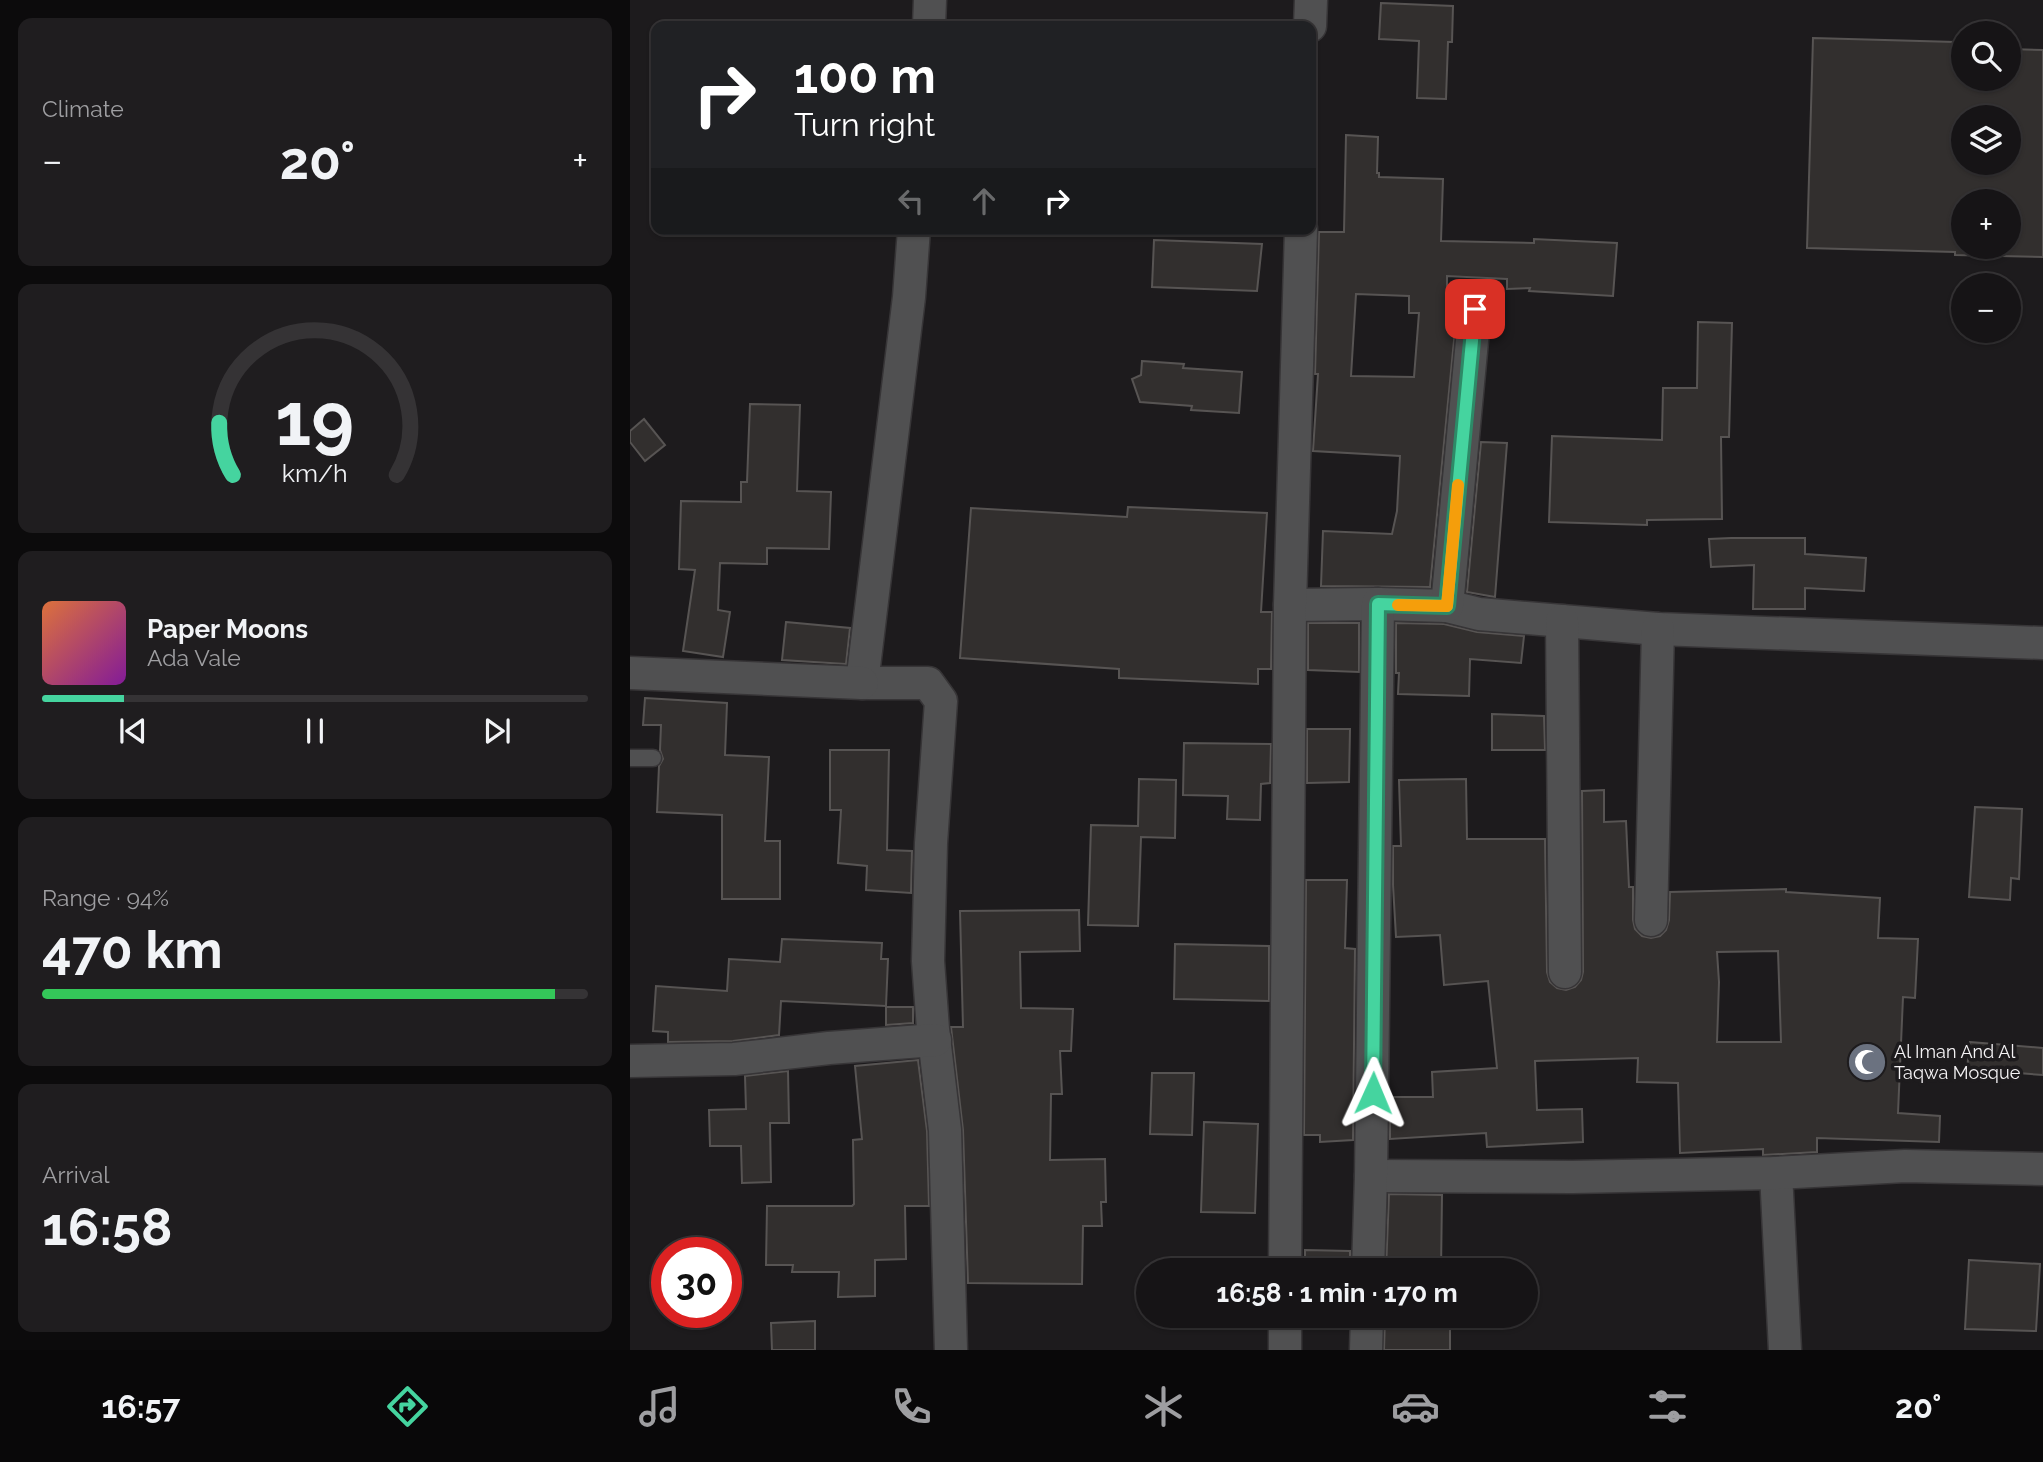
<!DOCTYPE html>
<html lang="en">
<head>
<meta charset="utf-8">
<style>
  body { margin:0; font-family:Raleway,sans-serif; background:#1f1d1f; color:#f1f3f6; height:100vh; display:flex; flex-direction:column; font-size:26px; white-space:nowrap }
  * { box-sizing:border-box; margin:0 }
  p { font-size:23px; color:#9e9ea1 }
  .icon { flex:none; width:38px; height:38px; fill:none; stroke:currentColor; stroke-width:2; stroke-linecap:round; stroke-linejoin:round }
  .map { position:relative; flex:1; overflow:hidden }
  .details { display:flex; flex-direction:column; gap:18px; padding:18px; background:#0c0b0c; width:630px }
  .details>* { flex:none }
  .guide { position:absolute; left:21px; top:21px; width:665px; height:214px; border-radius:14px; box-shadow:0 2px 5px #0004,0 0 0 2px #353335; background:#202124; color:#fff; overflow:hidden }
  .fabs { position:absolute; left:1321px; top:21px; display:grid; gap:14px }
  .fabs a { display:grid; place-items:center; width:70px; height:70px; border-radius:50%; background:#161416; box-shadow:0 2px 5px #0004,0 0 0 2px #353335; font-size:35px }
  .speed { position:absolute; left:21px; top:1237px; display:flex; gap:14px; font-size:35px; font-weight:700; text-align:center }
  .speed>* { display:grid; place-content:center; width:91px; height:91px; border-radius:50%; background:#161416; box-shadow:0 2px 5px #0004,0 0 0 2px #353335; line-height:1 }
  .speed .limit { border:10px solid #d22; background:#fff; color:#111 }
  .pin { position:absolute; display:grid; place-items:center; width:60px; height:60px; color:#fff; margin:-30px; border-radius:14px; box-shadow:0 4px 10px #0006 }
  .me { position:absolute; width:77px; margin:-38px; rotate:1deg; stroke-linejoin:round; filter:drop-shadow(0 0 5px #0008) }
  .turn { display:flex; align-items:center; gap:24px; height:147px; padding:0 28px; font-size:32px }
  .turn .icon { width:91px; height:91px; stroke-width:2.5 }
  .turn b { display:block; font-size:49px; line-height:60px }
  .lanes { display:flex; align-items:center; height:66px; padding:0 28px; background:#0003; justify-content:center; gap:35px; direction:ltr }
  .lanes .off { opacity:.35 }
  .big { font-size:52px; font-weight:700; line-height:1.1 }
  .details .widget { flex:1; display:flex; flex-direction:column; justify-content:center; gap:10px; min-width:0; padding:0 24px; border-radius:14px; background:#1f1d1f }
  .details .dial { align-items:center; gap:0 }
  .dial svg { height:182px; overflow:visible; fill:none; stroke:#353335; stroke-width:7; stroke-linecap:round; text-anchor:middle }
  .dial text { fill:#f1f3f6; stroke:none }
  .song { display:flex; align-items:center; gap:21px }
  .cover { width:84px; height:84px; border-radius:10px; background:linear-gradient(135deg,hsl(20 70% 55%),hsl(290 70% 35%)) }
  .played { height:7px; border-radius:4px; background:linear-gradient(90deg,#45d49f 15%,#353335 15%) }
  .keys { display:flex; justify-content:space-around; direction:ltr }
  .heat { display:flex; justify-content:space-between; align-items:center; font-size:38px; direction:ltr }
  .charge { height:10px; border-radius:5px; background:linear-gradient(90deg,#34c759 94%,#353335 0) }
  .trip { position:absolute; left:506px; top:1258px; width:402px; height:70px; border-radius:35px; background:#161416; box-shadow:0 2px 5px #0004,0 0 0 2px #353335; font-weight:700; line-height:70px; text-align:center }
  .tab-bar { display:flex; height:112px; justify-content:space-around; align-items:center; background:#090809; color:#9e9ea1 }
  .tab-bar .icon { width:49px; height:49px }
  .tab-bar .active { color:#45d49f }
  .tab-bar b { font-size:32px; color:#f1f3f6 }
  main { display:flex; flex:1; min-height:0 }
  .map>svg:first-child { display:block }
  .building { fill:#322f2e; stroke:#575453; stroke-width:2; fill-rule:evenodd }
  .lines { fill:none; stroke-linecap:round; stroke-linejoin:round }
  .lane-casing { stroke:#373537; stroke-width:19 }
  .street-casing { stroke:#373537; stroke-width:35 }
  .lane { stroke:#505051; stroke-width:16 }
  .street { stroke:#505051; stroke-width:32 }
  .route-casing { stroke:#2d8a67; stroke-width:18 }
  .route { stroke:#45d49f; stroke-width:12 }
  .slow { stroke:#f59e0b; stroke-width:12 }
  .labels { text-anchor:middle; stroke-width:7; stroke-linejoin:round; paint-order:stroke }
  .poi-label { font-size:18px; fill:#f5f3f5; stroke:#1d1b1d; text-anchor:start }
</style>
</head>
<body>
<main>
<section class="details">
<div class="widget"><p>Climate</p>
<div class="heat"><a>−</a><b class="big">20°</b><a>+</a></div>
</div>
<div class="widget dial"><svg viewBox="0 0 100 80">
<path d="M14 69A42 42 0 1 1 86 69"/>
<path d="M14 69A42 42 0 0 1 8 46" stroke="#45d49f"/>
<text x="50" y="56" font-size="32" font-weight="700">19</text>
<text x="50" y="72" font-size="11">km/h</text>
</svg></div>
<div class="widget">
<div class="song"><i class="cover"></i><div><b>Paper Moons</b><p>Ada Vale</p></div></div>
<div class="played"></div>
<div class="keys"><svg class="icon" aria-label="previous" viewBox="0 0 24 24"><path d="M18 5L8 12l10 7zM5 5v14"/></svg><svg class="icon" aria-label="pause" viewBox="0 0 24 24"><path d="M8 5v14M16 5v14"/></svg><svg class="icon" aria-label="next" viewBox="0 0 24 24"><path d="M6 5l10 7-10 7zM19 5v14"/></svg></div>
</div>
<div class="widget"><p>Range · 94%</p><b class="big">470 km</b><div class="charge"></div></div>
<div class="widget"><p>Arrival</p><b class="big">16:58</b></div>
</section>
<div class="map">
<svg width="1413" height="1350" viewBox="0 0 1413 1350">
  <rect width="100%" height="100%" fill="#1d1b1d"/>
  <g class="building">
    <polygon points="751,3 823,6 822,42 818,42 816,99 787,98 789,41 749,39"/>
    <path d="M1183,38L1325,42L1324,47H1334V79H1379V49L1413,50V257L1325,255V252L1177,248ZM1334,117H1379V163H1334ZM1334,201H1379V247H1334Z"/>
    <path d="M716,135L748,137L747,173H749V177L813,179L811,241L904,243V239L987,243L983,296L899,291L900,288L877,289V279L817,276V330H825L800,587L691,586L693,531L762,534L767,511L770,456L683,451L688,374H685L689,232H714ZM726,294L779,296V313H789L784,377L721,376Z"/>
    <polygon points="524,240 632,244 627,291 522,287"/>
    <polygon points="1068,322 1102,323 1099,437 1091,437 1092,519 1017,520 1017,525 919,522 922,436 1032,440 1033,388 1067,388"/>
    <polygon points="512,361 554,364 553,368 612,372 609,413 561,410 562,406 510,402 502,379 511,375"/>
    <polygon points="120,404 170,405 167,491 201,492 199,549 137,548 137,564 90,563 88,610 100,612 93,657 53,651 65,570 49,569 51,501 111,502 111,482 117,482"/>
    <polygon points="14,419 35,445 15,461 0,442 0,431"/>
    <polygon points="851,442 877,443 865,597 837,592"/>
    <polygon points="498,507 637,513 631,612 642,612 641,669 628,669 628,684 489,678 489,669 330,658 341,508 497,517"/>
    <polygon points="1101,538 1175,538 1175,554 1236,558 1234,591 1175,588 1175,609 1123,609 1124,565 1081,567 1079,539"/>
    <polygon points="156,622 220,628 216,664 152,660"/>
    <polygon points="678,623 729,623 729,672 678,670"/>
    <polygon points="766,623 814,624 847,632 894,636 891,663 840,659 839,696 768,694 769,673 766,673"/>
    <polygon points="15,698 97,703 95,755 139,757 135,841 150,841 150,899 92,899 92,815 27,812 29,766 33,759 30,750 31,725 13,725"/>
    <polygon points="862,714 914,716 915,750 862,750"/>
    <polygon points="677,729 720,729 719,782 677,783"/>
    <polygon points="554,743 641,744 640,783 631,784 630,820 597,819 598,796 553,795"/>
    <polygon points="200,750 259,750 257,850 282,851 281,893 236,890 237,866 208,863 211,810 200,810"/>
    <polygon points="509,779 546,780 545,838 511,837 508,926 458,925 461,825 508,826"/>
    <path d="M836,779L837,839H915L917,972L920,982L927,988L936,990L945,987L951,980L953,972L952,791L974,790V822L996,821L999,887H1003V920L1005,929L1012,936L1021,938L1030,936L1036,930L1039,920L1040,892L1156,889V892L1250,898L1248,938L1288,939L1285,998L1273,997L1268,1113L1310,1116L1309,1142L1187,1138V1152L1133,1155V1149L1050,1153L1048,1083L1007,1082L1008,1058L905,1061L907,1110L952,1109L953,1142L857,1147L856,1133L760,1139V1097H803L802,1072L867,1068L858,981L814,985L810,935L766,937L763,885V846H771L769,780ZM1148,951L1151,1042H1087L1089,982L1087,952Z"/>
    <polygon points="1345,807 1392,809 1389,879 1381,878 1380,900 1339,897"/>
    <polygon points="676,880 717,880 715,948 725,949 723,1140 690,1142 690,1135 674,1135"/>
    <polygon points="449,910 450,951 390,952 391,1008 443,1009 441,1051 430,1051 432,1094 421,1094 420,1160 475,1159 476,1202 471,1202 472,1226 453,1226 452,1284 338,1283 333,1130 321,1027 333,1027 330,911"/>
    <polygon points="152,939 252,943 251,959 258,959 256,1006 151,1001 149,1035 103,1041 38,1042 38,1032 23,1031 26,986 97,991 99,959 150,962"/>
    <polygon points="545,944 639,946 639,1001 544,999"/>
    <polygon points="256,1007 283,1007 283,1023 256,1025"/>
    <polygon points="1340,1042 1413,1048 1413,1075 1337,1069"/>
    <polygon points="288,1060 297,1131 299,1206 275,1206 276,1259 245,1260 245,1296 208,1297 209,1272 162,1272 163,1265 136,1265 137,1206 222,1206 224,1204 223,1140 232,1139 225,1066"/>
    <polygon points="158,1071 159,1123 140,1123 141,1182 112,1183 111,1146 80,1146 79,1110 116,1109 115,1076"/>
    <polygon points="522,1073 564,1073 562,1135 520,1134"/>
    <polygon points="574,1122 628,1124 625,1213 571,1212"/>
    <polygon points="759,1194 812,1195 811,1270 756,1270"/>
    <polygon points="675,1250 720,1251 720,1270 675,1270"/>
    <polygon points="1339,1260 1410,1264 1406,1331 1335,1329"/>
    <polygon points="673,1316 719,1316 718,1325 673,1324"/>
    <polygon points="755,1316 820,1316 820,1350 754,1350"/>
    <polygon points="185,1321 185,1350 142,1350 141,1323"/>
  </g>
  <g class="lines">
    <g class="lane-casing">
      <polyline id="lane" points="0,758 23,758"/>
    </g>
    <g class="street-casing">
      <g id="street">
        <polyline points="299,26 300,0"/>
        <polyline points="680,26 681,0"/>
        <polyline points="284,229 279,297 232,683 298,683 311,701 301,843 298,961 303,1029 315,1130 321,1350"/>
        <polyline points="660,605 748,604 817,606 849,614 1028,629 1413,643"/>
        <polyline points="817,606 845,309"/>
        <polyline points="932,621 935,972"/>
        <polyline points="0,673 232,683"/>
        <polyline points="1021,920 1028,629"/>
        <polyline points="0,1061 104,1059 199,1048 305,1040"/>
        <polyline points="1146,1173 1155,1350"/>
        <polyline points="741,1176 942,1177 1146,1173 1275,1166 1413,1169"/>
        <polyline points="655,1270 660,605 671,229"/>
        <polyline points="738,1270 741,1176 748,604"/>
        <polyline points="655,1350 655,1316"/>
        <polyline points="736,1350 737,1316"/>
      </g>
    </g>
    <use href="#lane" class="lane"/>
    <use href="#street" class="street"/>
  </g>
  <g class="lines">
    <g class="route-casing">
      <polyline id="route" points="743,1093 748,604 817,606 845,309"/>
    </g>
    <use href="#route" class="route"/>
    <polyline class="slow" points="768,605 817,606 828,485"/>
  </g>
  <defs>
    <g id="mosque-disc" transform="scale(2.0125)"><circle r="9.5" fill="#6b7280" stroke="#1d1b1d"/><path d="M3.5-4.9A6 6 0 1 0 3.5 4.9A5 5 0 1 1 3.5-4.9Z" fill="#fff"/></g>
  </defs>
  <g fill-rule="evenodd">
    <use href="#mosque-disc" x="1237" y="1062"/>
  </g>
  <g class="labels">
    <g class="poi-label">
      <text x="1264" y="1058">Al Iman And Al<tspan x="1264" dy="21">Taqwa Mosque</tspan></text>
    </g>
  </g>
</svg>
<div class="fabs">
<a><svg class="icon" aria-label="search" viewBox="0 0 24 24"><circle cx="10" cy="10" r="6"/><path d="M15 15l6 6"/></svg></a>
<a><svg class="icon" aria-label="layers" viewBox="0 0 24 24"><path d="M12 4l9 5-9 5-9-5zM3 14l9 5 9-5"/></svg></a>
<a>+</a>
<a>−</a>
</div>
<div class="speed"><div class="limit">30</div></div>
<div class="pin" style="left:845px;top:309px;background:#d93025"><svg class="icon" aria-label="arrive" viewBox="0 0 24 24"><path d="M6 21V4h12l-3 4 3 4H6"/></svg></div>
<svg class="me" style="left:743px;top:1093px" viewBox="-20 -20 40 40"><path d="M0-17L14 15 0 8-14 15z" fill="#45d49f" stroke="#fff" stroke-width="4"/></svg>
<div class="trip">16:58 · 1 min · 170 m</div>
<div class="guide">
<div class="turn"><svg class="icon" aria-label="right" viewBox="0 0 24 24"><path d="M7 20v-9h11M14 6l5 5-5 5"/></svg><div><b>100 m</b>Turn right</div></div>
<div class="lanes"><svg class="icon off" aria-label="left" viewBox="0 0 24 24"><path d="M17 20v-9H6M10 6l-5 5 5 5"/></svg><svg class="icon off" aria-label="ahead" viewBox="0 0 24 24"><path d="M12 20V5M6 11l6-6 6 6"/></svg><svg class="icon" aria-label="right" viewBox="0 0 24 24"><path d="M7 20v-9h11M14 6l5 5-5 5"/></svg></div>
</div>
</div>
</main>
<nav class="tab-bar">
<b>16:57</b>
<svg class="icon active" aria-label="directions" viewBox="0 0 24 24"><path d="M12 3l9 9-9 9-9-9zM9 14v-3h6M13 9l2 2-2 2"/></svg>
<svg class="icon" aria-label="music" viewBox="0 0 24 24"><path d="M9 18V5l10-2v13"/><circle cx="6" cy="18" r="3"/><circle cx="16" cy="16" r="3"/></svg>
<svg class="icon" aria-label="phone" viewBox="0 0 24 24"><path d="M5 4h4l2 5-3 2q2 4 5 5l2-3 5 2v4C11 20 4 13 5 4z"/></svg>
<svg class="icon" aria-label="climate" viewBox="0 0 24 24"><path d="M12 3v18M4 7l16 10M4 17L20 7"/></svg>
<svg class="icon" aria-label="car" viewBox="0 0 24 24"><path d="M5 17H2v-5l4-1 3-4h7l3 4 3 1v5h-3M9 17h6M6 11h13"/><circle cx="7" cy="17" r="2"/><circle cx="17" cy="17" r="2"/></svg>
<svg class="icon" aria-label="filters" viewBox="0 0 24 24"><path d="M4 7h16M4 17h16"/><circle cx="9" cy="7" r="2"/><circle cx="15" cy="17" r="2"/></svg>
<b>20°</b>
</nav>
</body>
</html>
